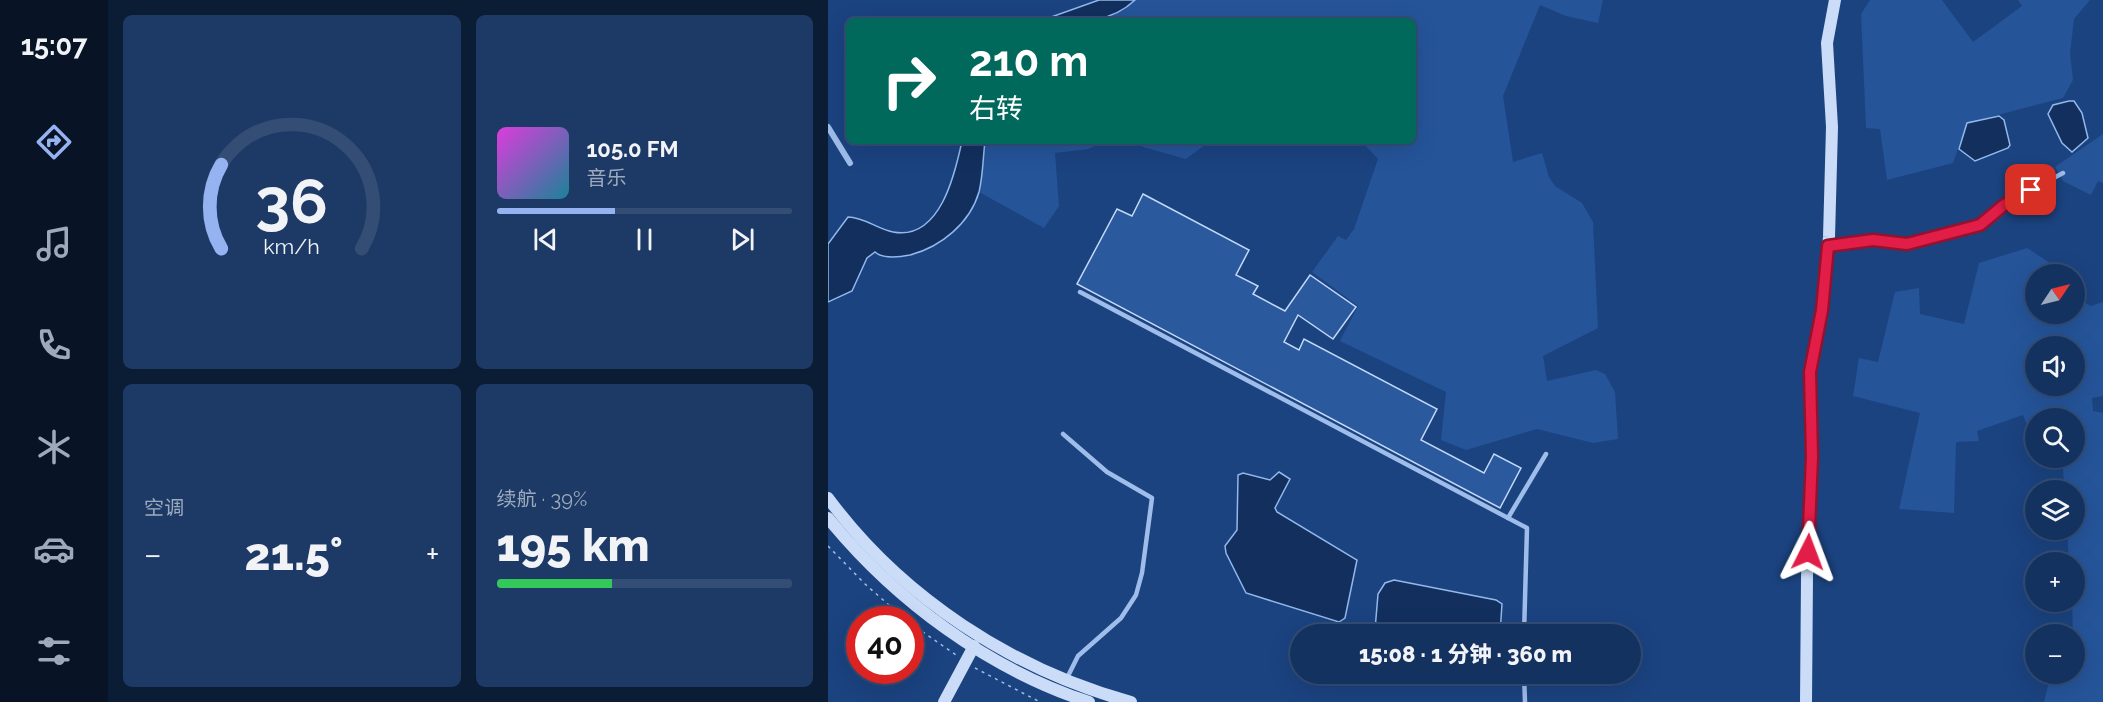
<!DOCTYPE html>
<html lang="zh">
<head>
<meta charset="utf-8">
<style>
  body { margin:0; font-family:Raleway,"Noto Sans SC",sans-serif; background:#1d3a66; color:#f1f3f6; height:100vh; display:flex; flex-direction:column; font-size:22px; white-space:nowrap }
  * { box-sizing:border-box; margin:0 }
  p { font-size:20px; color:#9daabd }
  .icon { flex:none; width:33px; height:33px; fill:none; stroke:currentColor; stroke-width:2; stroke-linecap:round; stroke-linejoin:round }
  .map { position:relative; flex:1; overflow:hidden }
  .side { display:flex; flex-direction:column; gap:15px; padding:15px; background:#0b1c35; width:720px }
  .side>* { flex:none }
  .top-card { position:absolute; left:18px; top:18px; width:570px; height:126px; border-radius:9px; box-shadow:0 6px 24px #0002,0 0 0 2px #334d75; background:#00695c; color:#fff; overflow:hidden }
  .needle { width:39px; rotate:55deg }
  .controls { position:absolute; left:1197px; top:264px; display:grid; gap:12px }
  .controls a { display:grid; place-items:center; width:60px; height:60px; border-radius:50%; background:#143260; box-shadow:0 6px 24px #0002,0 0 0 2px #334d75; font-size:30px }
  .speed { position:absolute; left:18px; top:606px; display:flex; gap:12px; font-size:30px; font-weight:700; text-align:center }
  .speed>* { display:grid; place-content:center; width:78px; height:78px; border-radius:50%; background:#143260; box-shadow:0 6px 24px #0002,0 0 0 2px #334d75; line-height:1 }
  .speed .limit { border:9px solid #d22; background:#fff; color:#111 }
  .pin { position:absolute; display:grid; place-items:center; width:51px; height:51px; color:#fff; margin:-26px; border-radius:12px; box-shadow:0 3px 9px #0006 }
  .me { position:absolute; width:66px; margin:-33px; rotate:3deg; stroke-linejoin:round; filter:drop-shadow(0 0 4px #0008) }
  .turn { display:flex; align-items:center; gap:21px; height:126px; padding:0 24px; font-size:27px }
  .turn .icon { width:78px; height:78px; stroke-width:2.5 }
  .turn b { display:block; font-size:42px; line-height:51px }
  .big { font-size:45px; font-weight:800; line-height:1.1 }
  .side .widget { flex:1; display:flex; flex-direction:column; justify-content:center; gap:9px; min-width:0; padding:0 21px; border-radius:9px; background:#1d3a66 }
  .side .dial { align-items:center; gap:0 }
  .dial svg { height:156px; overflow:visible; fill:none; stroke:#334d75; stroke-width:7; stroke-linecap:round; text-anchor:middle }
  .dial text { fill:#f1f3f6; stroke:none }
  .song { display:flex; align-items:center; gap:18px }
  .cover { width:72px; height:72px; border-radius:9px; background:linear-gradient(135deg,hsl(300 70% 55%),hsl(190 70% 35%)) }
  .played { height:6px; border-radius:3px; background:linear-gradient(90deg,#95b2f1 40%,#334d75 40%) }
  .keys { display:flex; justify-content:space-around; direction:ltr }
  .heat { display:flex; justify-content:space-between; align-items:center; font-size:33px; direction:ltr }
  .charge { height:9px; border-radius:4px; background:linear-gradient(90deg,#34c759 39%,#334d75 0) }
  .side .tiles { flex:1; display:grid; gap:15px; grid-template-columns:repeat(2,1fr) }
  .trip { position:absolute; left:462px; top:624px; width:351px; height:60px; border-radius:30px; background:#143260; box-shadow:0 6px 24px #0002,0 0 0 2px #334d75; font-weight:800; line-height:60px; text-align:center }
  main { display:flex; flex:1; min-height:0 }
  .dock { display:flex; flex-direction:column; width:108px; justify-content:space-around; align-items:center; background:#081426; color:#9daabd }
  .dock .icon { width:42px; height:42px }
  .dock .active { color:#95b2f1 }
  .dock b { font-size:27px; color:#f1f3f6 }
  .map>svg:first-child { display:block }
  .green { fill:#255499; fill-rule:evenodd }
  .water { fill:#122f5e; stroke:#92b8ec; stroke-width:1.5 }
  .building { fill:#2a599e; stroke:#c3d9f7; stroke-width:1.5 }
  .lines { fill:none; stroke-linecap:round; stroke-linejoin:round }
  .path { stroke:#9fbdea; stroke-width:1.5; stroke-dasharray:3 4.5; stroke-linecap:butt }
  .lane { stroke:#9fbdea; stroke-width:4.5 }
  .street { stroke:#9fbdea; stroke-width:6 }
  .secondary { stroke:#cadcf7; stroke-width:12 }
  .route-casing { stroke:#92132f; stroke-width:15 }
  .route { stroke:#e11d48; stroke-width:10 }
</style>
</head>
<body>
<main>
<nav class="dock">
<b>15:07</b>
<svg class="icon active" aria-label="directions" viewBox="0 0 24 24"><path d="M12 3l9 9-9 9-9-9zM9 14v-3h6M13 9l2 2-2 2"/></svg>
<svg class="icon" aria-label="music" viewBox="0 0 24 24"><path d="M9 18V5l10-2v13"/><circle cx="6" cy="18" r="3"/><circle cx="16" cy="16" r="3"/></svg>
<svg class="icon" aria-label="phone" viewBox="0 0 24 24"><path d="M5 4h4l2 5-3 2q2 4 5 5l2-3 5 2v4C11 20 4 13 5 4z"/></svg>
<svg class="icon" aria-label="climate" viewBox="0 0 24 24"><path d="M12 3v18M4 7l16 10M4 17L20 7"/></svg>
<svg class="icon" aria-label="car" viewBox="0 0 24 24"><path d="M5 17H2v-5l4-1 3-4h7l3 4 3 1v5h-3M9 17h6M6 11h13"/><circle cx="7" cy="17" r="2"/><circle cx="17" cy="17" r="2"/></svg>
<svg class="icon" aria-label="filters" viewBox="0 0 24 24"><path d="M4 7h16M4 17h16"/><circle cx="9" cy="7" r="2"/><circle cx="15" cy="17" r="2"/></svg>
</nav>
<section class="side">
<div class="tiles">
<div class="widget dial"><svg viewBox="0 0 100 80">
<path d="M14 69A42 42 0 1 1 86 69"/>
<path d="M14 69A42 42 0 0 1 14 26" stroke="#95b2f1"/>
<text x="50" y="56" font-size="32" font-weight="700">36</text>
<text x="50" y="72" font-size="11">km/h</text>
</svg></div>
<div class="widget">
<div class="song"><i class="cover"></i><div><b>105.0 FM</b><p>音乐</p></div></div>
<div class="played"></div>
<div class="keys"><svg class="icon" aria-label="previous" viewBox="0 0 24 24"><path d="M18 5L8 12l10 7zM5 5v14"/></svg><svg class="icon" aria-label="pause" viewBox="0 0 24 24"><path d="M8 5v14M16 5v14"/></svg><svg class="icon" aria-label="next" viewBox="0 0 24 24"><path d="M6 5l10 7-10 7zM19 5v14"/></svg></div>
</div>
<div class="widget"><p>空调</p>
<div class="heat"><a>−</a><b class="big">21.5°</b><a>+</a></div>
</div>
<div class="widget"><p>续航 · 39%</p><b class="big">195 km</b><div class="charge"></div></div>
</div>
</section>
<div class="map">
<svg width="1275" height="702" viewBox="0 0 1275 702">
  <rect width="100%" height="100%" fill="#1b4380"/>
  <g class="green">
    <polygon points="307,0 775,0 770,23 738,16 712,5 675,96 685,162 714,153 721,177 727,186 754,203 765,222 770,328 715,356 719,381 768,370 777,374 787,392 790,439 765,443 709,429 638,450 613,440 618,392 512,341 530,306 484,272 510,236 518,240 526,229 550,159 533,141 585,141 585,21 268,21 291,12"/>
    <polygon points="1042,0 1114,0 1145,42 1194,6 1190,0 1262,0 1246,19 1242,53 1245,80 1235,98 1139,123 1125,163 1059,180 1052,129 1038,128 1033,14"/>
    <polygon points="1275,134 1275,183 1270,181 1263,195 1235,181 1227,167"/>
    <polygon points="157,141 278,141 260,149 227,153 231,206 216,228 151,192"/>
    <polygon points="305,141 382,141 358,159 315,147"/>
    <path d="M1199,248L1236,272L1234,274H1208V314H1246L1247,298L1263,306L1275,302V396L1264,398L1265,411L1275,413V702H1216L1223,674H1246L1244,602H1246V562H1241L1239,530H1246V490H1236L1235,467L1218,468L1213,458H1246V418H1208L1207,444L1195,415L1149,431L1151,441L1128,442L1126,513L1071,509L1092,413L1025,396L1031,358L1050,362L1067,292L1091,288L1092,314L1136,324L1151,263ZM1208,346H1246V386H1208Z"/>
  </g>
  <g class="water">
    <path d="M271,0H307C280,26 246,21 212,21Z"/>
    <polygon points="1241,101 1246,101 1254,113 1260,138 1244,152 1234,143 1220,114 1225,105"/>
    <polygon points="1171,116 1176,120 1182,145 1180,148 1147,161 1131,149 1139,123"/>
    <path d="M134,141H157C155,157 155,176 151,192C142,223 113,247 82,255C72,257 55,259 47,252L39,258L24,291L0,302V244L20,217C36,217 49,229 65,232C112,241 127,174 134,141Z"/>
    <polygon points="451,472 462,479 447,508 449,512 529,560 517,618 511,622 418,593 398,553 397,546 409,530 410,475 415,473 442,480"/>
    <polygon points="566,580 668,600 674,604 672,634 550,634 547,630 550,594 557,583"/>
  </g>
  <polygon class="building" points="315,194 421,250 408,275 430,286 425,294 457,311 482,275 528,307 505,339 470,315 456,342 471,350 476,339 609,409 593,440 656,473 666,454 693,468 672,508 249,284 289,209 304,216"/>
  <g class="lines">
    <g class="path">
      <polyline points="0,546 37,584 78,620"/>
      <polyline points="82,623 128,655"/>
      <polyline points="147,668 212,702"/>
    </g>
    <g class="lane">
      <polyline points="1001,246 1045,240 1079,244 1152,225 1176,205 1235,173"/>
      <polyline points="252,292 699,528 696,634"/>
      <polyline points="235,434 279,472 324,498 314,573 308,595 293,618 250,656 239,678"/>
      <polyline points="680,518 718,454"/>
      <polyline points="696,674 697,702"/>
    </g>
    <polyline class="street" points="0,127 22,163"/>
    <g class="secondary">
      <path d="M0,498C73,597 185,670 303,702"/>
      <path d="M0,518C67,600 160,669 261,702"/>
      <polyline points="116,702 146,646"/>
      <polyline points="978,702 979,576 984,457 982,372 994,310 1001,237 1004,127 999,43 1007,0"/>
    </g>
  </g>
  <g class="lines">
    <g class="route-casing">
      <polyline id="route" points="980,552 984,457 982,372 994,310 1000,246 1045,240 1079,244 1152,225 1176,205 1203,190"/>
    </g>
    <use href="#route" class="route"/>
  </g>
</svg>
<div class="controls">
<a><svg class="needle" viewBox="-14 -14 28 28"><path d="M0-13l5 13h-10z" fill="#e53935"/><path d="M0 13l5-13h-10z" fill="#9daabd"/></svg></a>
<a><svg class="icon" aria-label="sound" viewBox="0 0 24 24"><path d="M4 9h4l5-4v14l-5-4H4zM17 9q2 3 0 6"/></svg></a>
<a><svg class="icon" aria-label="search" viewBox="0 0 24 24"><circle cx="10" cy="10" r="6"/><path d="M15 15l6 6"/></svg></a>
<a><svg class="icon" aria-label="layers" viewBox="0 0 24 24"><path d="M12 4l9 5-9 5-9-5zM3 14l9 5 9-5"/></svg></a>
<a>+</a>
<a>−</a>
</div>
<div class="speed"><div class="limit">40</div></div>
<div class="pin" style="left:1203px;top:190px;background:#d93025"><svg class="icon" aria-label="arrive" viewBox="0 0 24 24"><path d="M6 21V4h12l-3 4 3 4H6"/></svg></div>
<svg class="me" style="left:980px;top:552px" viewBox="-20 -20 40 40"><path d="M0-17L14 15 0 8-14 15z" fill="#e11d48" stroke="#fff" stroke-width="4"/></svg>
<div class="trip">15:08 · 1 分钟 · 360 m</div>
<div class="top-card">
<div class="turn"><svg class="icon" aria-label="right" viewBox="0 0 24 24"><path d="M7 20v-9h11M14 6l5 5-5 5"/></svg><div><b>210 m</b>右转</div></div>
</div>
</div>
</main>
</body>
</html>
